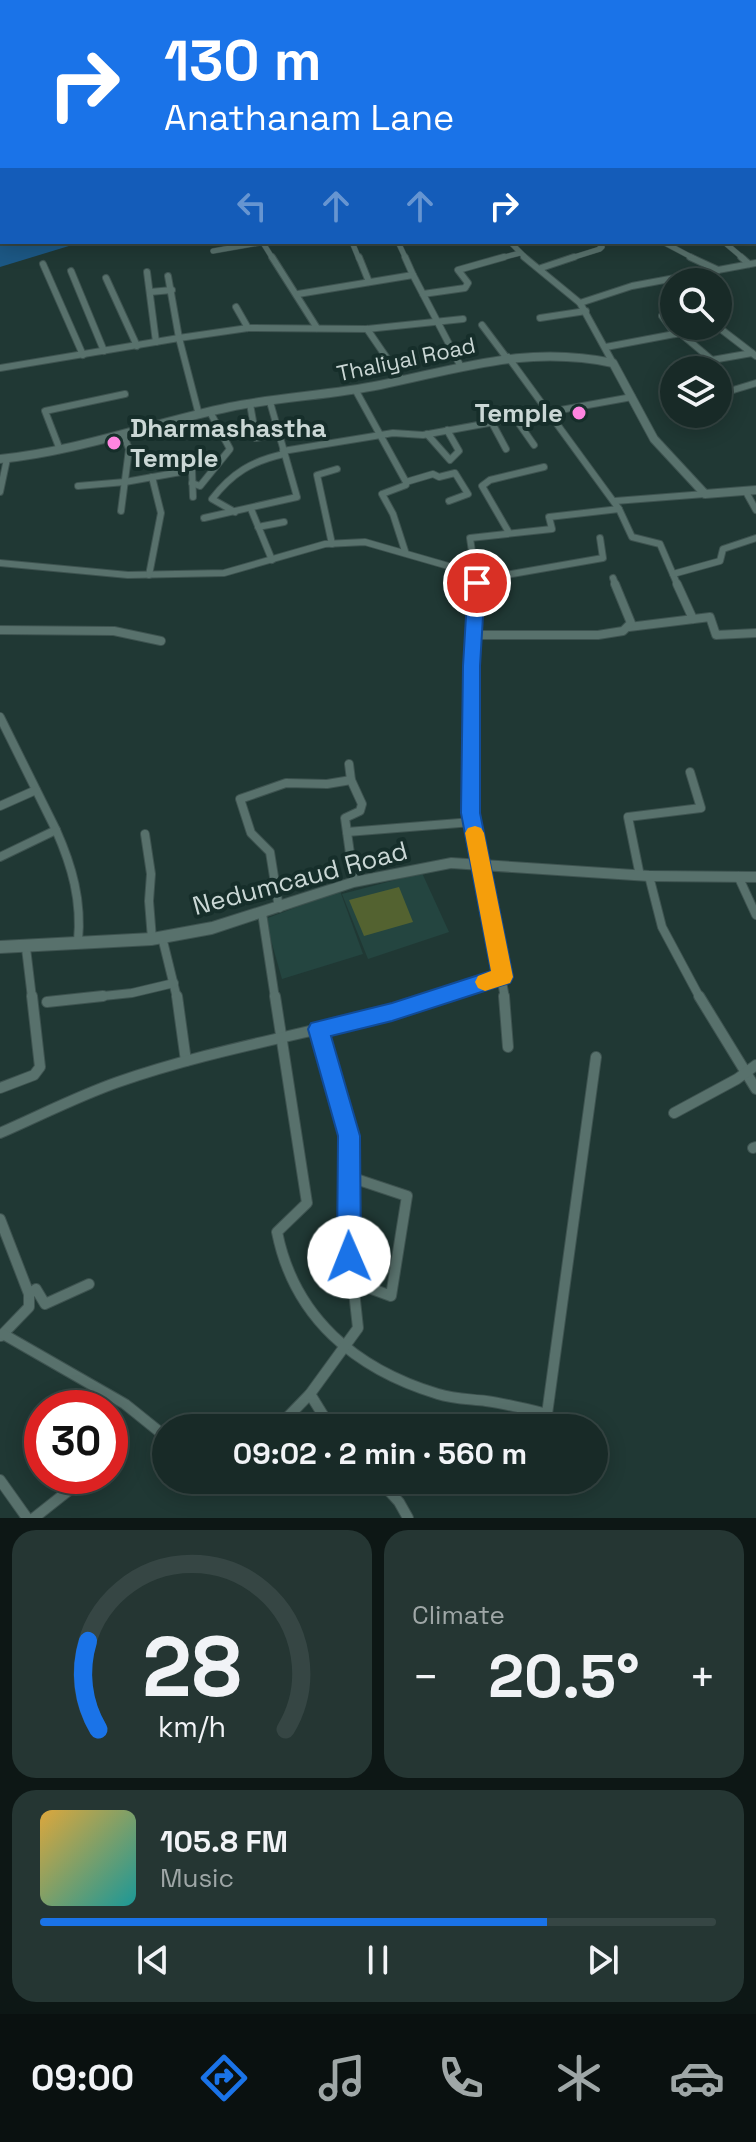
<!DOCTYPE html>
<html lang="en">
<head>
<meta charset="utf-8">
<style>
  body { margin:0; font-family:"Space Grotesk",sans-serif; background:#253633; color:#f1f3f6; height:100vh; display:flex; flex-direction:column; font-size:30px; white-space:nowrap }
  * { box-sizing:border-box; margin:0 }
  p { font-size:26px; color:#9fa7a7 }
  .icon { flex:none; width:44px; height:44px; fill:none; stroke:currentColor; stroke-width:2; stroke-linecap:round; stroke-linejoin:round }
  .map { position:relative; height:1518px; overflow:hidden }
  .panel { display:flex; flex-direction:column; gap:12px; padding:12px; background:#0d1715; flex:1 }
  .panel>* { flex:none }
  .hud { position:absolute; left:0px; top:0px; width:756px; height:244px; box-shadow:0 4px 20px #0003,0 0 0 2px #364644; background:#1a73e8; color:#fff; overflow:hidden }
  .controls { position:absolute; left:660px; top:268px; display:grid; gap:16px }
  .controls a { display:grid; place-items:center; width:72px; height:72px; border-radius:50%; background:#182a27; box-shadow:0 4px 20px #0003,0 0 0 2px #364644; font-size:40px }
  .speed { position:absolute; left:24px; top:1390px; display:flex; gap:16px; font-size:40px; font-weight:700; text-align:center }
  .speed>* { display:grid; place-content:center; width:104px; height:104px; border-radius:50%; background:#182a27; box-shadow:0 4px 20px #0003,0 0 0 2px #364644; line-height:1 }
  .speed .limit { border:12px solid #d22; background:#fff; color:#111 }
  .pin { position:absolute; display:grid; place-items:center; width:68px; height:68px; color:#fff; margin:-34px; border:4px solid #fff; border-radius:50%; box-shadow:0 2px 8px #0007 }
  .me { position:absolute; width:88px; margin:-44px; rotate:359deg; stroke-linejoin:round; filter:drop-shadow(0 0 6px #0008) }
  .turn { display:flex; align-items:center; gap:28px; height:168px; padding:0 32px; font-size:36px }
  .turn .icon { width:104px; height:104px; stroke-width:2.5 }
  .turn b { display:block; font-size:56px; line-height:68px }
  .lanes { display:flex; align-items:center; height:76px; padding:0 32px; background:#0003; justify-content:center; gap:40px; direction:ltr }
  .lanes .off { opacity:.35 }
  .big { font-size:60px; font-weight:800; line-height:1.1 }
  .panel .widget { flex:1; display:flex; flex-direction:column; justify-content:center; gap:12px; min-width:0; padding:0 28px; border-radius:24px; background:#253633 }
  .panel .dial { align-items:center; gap:0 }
  .dial svg { height:208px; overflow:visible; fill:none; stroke:#364644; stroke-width:7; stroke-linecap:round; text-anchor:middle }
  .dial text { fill:#f1f3f6; stroke:none }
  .song { display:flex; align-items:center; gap:24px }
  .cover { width:96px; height:96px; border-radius:12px; background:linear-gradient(135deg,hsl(40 70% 55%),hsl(180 70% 35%)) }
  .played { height:8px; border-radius:4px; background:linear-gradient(90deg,#1a73e8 75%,#364644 75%) }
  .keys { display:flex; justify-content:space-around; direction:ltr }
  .heat { display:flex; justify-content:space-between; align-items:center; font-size:44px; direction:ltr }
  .panel .tiles { flex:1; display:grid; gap:12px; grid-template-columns:1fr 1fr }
  .widget:last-child { grid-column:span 2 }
  .trip { position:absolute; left:152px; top:1414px; width:456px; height:80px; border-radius:40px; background:#182a27; box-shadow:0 4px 20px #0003,0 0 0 2px #364644; font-weight:800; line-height:80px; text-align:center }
  .menu { display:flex; height:128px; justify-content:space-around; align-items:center; background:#0a1110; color:#9fa7a7 }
  .menu .icon { width:56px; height:56px }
  .menu .on { color:#1a73e8 }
  .menu b { font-size:36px; color:#f1f3f6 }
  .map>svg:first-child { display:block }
  .built { fill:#244540 }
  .green { fill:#536230 }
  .water { fill:#1c5885 }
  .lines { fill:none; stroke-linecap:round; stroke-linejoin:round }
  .stream { stroke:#1c5885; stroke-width:2 }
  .minor-far3-casing { stroke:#3e5350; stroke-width:6 }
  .minor-far2-casing { stroke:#3e5350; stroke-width:8 }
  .minor-far1-casing { stroke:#3e5350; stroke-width:10 }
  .minor-casing { stroke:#3e5350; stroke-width:12 }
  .tertiary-casing { stroke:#3e5350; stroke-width:10 }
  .secondary-casing { stroke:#3e5350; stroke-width:2 }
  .minor-far3 { stroke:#58716c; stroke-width:5 }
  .minor-far2 { stroke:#58716c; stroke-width:6 }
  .minor-far1 { stroke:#58716c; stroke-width:8 }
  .minor { stroke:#58716c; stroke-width:10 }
  .tertiary { stroke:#58716c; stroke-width:8 }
  .secondary { fill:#58716c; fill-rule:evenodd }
  .route { fill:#1a73e8; stroke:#114b97; stroke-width:2 }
  .slow { fill:#f59e0b }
  .poi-dot { fill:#fe85e0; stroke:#162e2a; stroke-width:3 }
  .labels { text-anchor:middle; stroke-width:8; stroke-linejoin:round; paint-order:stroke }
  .far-street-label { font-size:22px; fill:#cad7d5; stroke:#162e2a }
  .poi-label { font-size:26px; font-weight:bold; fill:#cad7d5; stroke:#162e2a; text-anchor:end }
  .street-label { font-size:26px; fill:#cad7d5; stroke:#162e2a }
</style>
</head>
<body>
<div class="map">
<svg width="756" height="1518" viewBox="0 0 756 1518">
  <rect width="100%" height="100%" fill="#203834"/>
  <g class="built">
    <polygon points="422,873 449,932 368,959 342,894"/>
    <polygon points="340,891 363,954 282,979 265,919"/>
  </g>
  <polygon class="green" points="399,887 413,922 364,936 349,900"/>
  <polygon class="water" points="0,242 82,242 0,267"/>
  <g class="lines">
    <polyline class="stream" points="246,2 267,0"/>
    <g class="minor-far3-casing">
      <g id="minor-far3">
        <polyline points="212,2 237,0"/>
        <polyline points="481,2 495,0"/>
        <polyline points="352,242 359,259"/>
        <polyline points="398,242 406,259"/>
        <polyline points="510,242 527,259"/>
        <polyline points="663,242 695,259"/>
        <polyline points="724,242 744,259"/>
        <polyline points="263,243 273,259"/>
        <polyline points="213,251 265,242"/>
        <polyline points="497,259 520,253"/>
        <polyline points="568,259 600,249 602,247 597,242"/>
      </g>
    </g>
    <g class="minor-far2-casing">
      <g id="minor-far2">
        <polyline points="272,257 317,328"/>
        <polyline points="359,257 369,282"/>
        <polyline points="405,257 413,275"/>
        <polyline points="524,257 580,303"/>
        <polyline points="690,257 718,270"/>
        <polyline points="741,257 749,264"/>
        <polyline points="43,264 83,355"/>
        <polyline points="541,268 574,257"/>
        <polyline points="71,271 104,351"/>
        <polyline points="147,272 156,342"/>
        <polyline points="168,276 179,338 248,328 367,329 463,319"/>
        <polyline points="106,278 137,346"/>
        <polyline points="150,292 172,290"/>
        <polyline points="298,294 413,275 460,365"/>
        <polyline points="423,294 465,288 468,283 458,270 504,257"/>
        <polyline points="236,307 248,328"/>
        <polyline points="674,313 662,316 675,334"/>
        <polyline points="540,318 586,311"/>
        <polyline points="482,325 506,357"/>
        <polyline points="367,329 402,380"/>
        <polyline points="722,330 752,353"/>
        <polyline points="606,347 680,333 712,360 752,353 756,356"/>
        <polyline points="613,363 580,303 632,286 756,263"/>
        <polyline points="0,368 179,338 199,415"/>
        <polyline points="690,370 712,360"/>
        <polyline points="356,391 406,482"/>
        <polyline points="720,394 756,383"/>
        <polyline points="250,404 256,438 279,434"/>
        <polyline points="515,418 534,445"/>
        <polyline points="491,421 506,449"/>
        <polyline points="427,434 450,460 459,451 447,430"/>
        <polyline points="60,450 45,411 125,394"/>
        <polyline points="283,451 393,433 423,435 632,397"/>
        <polyline points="192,483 200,486 230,449 210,412"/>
        <polyline points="78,486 125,482 192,470 193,497"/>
        <polyline points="0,492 7,459"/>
        <polyline points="746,492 756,510"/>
        <polyline points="615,501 705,494"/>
        <polyline points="251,509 272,560"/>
        <polyline points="619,509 632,537 660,544 678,586"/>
        <polyline points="121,511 129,449 123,434"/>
        <path d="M235,512L212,499C232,473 252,461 284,454"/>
        <polyline points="204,518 297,497 270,402"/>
        <polyline points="258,527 284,522"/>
        <polyline points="508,531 482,486 490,480 544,467"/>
        <polyline points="332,544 317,475 337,469"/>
        <polyline points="405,551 393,514 382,494 406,485 406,482 433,474 439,477 455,473 468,494 449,501"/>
        <polyline points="0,563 128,575 224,573 325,544 365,542 476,574"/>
        <polyline points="673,574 720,561 723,549 756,538"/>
        <polyline points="149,575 161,513 152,477"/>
        <polyline points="613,578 616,586"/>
        <polyline points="477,580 603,558 600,538"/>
        <polyline points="477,586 470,538 552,529 549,517 619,509 508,357"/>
      </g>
    </g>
    <g class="minor-far1-casing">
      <g id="minor-far1">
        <polyline points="477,584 472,666 471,813 505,998"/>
        <polyline points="677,584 693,619"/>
        <polyline points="629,627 710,617 716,635 756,633"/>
        <polyline points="0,630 114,631 161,641"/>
        <polyline points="473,635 598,635 623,631 631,623 615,584"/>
        <polyline points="0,717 56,830 0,857"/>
        <polyline points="349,764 351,780 362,804 360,811 345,818 354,882"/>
        <polyline points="0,806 36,790"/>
        <path d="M56,830C72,866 82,901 78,941"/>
        <polyline points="347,832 472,822"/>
        <polyline points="145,834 151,874 149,901 152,939"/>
        <polyline points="640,876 628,817 701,808 690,772"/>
        <polyline points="649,876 662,927 700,998"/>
        <polyline points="738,876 756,915"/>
        <polyline points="279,908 270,852 251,833 240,799 286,783 327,784 351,780"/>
        <polyline points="262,913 275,998"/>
        <polyline points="162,937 177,998"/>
        <polyline points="26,948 32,998"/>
        <polyline points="84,998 132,993 174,983"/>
        <polyline points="436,998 503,977"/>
      </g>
    </g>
    <g class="minor-casing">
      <g id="minor">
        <polyline points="177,996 186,1061"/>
        <path d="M275,996L307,1203L277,1232C294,1317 355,1369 438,1394C453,1399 470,1399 486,1401C507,1404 527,1409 547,1414L596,1057"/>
        <polyline points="504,996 508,1047"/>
        <polyline points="699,996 756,1089"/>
        <polyline points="47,1002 103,996"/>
        <polyline points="319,1029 349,1136 347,1176"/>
        <polyline points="0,1088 34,1075 40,1067 32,996"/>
        <polyline points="674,1113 737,1079 756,1065"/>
        <path d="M0,1133C39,1116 78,1096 118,1082C224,1045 336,1030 443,996"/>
        <polyline points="753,1148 756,1147"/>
        <polygon points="347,1176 407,1196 391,1296 353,1282"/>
        <polyline points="0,1219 29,1294 29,1307 1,1336"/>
        <polyline points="29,1294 36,1289 45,1304 89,1284"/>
        <polyline points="3,1334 125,1404 166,1437"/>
        <polyline points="310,1394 331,1428"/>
        <polyline points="277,1428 310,1394 358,1328 353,1282"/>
        <polyline points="110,1457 114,1454"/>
        <polyline points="0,1480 27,1518"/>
        <polyline points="379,1480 399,1502 408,1518"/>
        <polyline points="34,1518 87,1476"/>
      </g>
    </g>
    <g class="tertiary-casing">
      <path id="tertiary" d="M0,459C79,451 153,423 230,407C280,397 331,395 380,385C463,368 528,345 613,363L654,439L705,494L756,490"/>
    </g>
    <g class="secondary-casing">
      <polygon id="secondary" points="451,858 649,871 756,872 756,882 649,881 451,868 354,887 212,934 152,945 0,953 0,941 152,933 212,922 354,877"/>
    </g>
    <use href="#minor-far3" class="minor-far3"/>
    <use href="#minor-far2" class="minor-far2"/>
    <use href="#minor-far1" class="minor-far1"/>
    <use href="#minor" class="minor"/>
    <use href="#tertiary" class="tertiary"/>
    <use href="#secondary" class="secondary"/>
  </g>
  <polygon class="route" points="477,577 485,583 480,666 480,813 513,977 510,983 503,985 392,1021 331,1036 360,1136 361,1257 357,1266 349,1269 341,1266 337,1257 338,1136 308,1029 311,1023 392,1003 491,971 461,813 463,666 468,583"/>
  <polygon class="slow" points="475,826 481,828 484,833 513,977 510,983 485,991 478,988 475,982 478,976 491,971 465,833 468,828"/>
  <g class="poi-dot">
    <circle cx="579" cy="413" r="8"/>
    <circle cx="114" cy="443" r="8"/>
  </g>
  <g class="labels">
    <g class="far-street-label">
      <text transform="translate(406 359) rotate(-12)" y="8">Thaliyal Road</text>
    </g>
    <g class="poi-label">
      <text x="563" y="422">Temple</text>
      <text x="130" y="437" text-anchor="start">Dharmashastha<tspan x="130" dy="30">Temple</tspan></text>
    </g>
    <g class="street-label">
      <text transform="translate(300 878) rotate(-15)" y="9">Nedumcaud Road</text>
    </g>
  </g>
</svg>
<div class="controls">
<a><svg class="icon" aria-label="search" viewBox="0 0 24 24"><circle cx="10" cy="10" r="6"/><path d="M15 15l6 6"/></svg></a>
<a><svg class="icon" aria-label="layers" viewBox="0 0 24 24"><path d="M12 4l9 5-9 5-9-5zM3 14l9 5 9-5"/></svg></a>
</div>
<div class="speed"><div class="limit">30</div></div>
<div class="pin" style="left:477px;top:583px;background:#d93025"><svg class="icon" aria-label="arrive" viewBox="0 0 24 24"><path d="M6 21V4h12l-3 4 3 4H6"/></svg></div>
<svg class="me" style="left:349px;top:1257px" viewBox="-20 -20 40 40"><circle r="19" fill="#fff"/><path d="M0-13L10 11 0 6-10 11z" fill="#1a73e8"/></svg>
<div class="trip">09:02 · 2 min · 560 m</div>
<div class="hud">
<div class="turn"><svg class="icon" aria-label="right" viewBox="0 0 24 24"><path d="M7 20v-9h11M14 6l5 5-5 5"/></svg><div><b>130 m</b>Anathanam Lane</div></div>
<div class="lanes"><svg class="icon off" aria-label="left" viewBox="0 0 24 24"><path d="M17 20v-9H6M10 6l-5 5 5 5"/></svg><svg class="icon off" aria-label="ahead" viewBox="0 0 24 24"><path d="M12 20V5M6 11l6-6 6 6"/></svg><svg class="icon off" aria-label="ahead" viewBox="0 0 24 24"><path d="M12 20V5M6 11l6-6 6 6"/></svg><svg class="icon" aria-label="right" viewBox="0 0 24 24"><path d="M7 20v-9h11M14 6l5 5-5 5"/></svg></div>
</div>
</div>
<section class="panel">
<div class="tiles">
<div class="widget dial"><svg viewBox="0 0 100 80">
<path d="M14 69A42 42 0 1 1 86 69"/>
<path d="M14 69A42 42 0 0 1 10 35" stroke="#1a73e8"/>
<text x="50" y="56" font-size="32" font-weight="700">28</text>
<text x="50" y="72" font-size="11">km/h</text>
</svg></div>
<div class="widget"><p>Climate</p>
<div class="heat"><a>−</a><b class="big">20.5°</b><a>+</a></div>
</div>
<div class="widget">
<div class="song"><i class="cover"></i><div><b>105.8 FM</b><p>Music</p></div></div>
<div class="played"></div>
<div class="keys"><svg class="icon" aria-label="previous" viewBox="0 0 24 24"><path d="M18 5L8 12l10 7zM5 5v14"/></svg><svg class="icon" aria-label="pause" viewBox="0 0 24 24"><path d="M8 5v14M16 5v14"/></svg><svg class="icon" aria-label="next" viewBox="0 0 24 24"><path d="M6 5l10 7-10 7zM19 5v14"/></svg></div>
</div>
</div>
</section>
<nav class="menu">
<b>09:00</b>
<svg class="icon on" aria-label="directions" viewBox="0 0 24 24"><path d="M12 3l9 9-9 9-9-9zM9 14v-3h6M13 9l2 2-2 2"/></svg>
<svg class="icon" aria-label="music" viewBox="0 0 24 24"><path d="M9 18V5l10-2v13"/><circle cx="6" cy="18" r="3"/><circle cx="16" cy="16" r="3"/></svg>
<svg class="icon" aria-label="phone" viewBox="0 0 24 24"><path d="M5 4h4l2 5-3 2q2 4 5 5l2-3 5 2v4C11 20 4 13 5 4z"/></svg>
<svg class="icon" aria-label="climate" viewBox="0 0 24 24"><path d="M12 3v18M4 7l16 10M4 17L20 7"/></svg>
<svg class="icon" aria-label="car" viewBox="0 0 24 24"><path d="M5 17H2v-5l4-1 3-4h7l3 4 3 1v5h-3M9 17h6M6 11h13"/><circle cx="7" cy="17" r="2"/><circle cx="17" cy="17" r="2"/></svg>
</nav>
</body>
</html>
